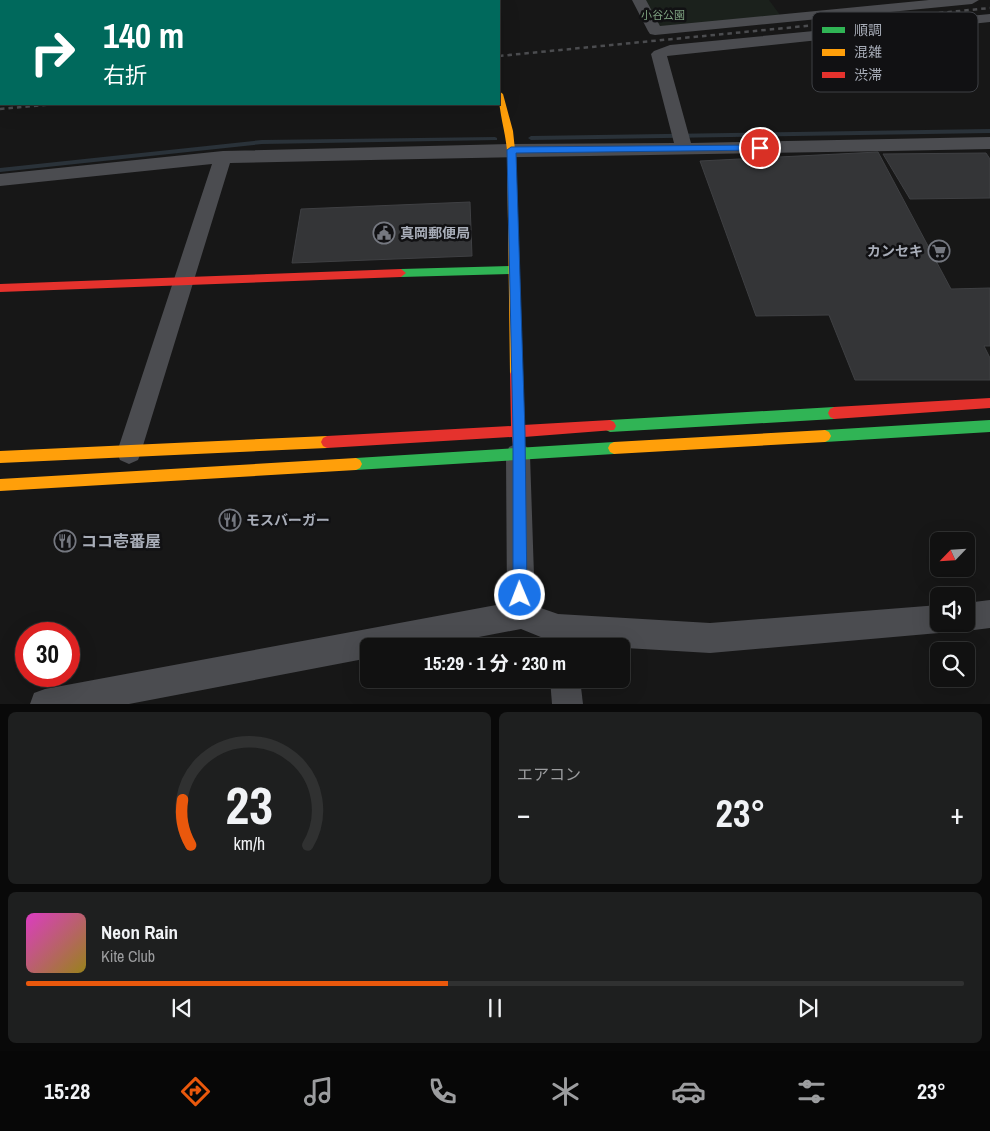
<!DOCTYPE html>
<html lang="ja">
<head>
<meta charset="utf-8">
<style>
  body { margin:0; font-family:"Archivo Narrow","Noto Sans JP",sans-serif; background:#1e1f1f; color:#f1f3f6; height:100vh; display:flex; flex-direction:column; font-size:19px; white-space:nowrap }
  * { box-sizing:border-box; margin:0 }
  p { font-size:16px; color:#9c9d9f }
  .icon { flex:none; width:28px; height:28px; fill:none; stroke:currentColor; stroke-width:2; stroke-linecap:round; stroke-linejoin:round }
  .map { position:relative; height:704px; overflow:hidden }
  .details { display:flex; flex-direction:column; gap:8px; padding:8px; background:#090909; flex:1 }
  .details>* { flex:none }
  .hud { position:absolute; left:0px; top:0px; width:500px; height:105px; box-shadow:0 5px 20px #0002,0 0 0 1px #303131; background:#00695c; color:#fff; overflow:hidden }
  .needle { width:32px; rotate:245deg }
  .buttons { position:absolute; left:930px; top:532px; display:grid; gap:10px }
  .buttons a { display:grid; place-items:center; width:45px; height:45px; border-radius:8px; background:#111; box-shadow:0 5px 20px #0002,0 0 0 1px #303131; font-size:25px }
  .speed { position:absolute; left:15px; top:622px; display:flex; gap:10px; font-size:25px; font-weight:700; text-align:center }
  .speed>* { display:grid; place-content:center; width:65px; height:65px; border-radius:50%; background:#111; box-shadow:0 5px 20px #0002,0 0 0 1px #303131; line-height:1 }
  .speed .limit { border:8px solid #d22; background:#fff; color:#111 }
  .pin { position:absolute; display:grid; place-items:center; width:42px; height:42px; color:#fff; margin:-21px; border:2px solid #fff; border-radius:50%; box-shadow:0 1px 5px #0007 }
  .me { position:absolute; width:55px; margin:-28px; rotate:359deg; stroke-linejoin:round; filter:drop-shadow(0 0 4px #0008) }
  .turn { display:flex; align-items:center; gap:18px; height:105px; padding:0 20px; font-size:22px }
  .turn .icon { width:65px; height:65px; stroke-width:2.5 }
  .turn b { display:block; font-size:35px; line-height:42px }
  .big { font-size:38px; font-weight:700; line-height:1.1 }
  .details .widget { flex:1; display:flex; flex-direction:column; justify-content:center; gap:8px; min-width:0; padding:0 18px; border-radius:8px; background:#1e1f1f }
  .details .dial { align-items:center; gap:0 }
  .dial svg { height:130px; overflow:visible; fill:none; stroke:#303131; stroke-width:7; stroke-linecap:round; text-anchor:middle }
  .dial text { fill:#f1f3f6; stroke:none }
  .song { display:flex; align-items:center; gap:15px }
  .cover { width:60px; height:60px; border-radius:8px; background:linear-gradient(135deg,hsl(310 70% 55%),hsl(50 70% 35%)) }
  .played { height:5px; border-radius:2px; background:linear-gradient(90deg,#ea580c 45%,#303131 45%) }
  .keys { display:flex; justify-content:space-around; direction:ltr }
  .heat { display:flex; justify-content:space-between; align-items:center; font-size:28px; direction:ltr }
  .details .tiles { flex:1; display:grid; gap:8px; grid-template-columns:1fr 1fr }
  .widget:last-child { grid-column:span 2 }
  .trip { position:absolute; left:360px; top:638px; width:270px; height:50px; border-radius:8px; background:#111; box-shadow:0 5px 20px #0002,0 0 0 1px #303131; font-weight:700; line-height:50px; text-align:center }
  .menu { display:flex; height:80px; justify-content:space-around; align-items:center; background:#070707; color:#9c9d9f }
  .menu .icon { width:35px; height:35px }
  .menu .on { color:#ea580c }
  .menu b { font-size:22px; color:#f1f3f6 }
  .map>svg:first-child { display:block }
  .green { fill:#1b211c }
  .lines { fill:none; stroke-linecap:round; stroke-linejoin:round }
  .stream { fill:#2a3239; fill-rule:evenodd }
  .building { fill:#343537; stroke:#3f4043 }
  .street { fill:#4b4c50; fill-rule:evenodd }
  .fast { fill:#30b455; fill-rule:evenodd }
  .slow { fill:#ff9f0a; fill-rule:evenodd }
  .jam { fill:#e5322d; fill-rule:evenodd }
  .rail { stroke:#4b4c4f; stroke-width:2.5; stroke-dasharray:4.5 4; stroke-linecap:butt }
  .route { fill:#1a73e8; stroke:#114b97 }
  .labels { text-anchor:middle; stroke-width:5; stroke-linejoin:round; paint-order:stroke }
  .far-park-label { font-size:11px; fill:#7fa381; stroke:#111113 }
  .poi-label { font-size:14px; font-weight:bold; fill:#a8adb8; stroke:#111113; text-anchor:start }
  .near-poi-label { font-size:16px; font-weight:bold; fill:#a8adb8; stroke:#111113; text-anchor:start }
  .key { fill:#111113; stroke:#3e4045; stroke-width:1 }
  .key-label { font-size:14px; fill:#a8adb8 }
</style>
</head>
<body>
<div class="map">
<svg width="990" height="704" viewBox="0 0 990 704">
  <rect width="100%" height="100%" fill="#171717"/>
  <polygon class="green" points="639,0 769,0 783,19 655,31"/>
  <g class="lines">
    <g class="stream">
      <polygon points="990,129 990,133 531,140 528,138 531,136"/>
      <polygon points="495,137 497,138 497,140 262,144 0,172 0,168 262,140"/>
    </g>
  </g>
  <g class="building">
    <polygon points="878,152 951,289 990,288 990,346 984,346 990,358 990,380 855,380 829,315 756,316 700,161"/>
    <polygon points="986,153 990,159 990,198 910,199 883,154"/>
    <polygon points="470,202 472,256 292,263 301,209"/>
  </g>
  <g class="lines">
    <g class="street">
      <polygon points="632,0 646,0 660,26 929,0 979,0 972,4 655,35 650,34 648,31"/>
      <path d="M990,14V22L667,56L691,143L990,137V149C737,154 483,157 230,163L141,452L138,460L129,464L120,460L117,452L212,164L0,186V174L223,151L511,144L674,143L651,54L654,51L670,45Z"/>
      <polygon points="518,443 527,447 530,455 535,606 558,614 710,623 939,605 939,624 951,624 949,629 939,633 710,653 558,644 521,629 432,646 369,646 369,658 129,704 30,704 34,693 45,689 507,603 506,455 509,447"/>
      <polygon points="990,600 990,628 966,631 956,627 954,624 966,624 966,603"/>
      <polygon points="550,679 580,679 583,704 552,704"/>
    </g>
    <g class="fast">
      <polygon points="215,0 223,0 223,1 216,1"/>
      <polygon points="513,266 518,270 513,274 401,277 396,273 401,269"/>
      <polygon points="834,407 838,409 840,413 838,417 834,419 610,432 606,430 604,426 606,422 610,420"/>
      <polygon points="990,420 990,432 825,442 821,440 819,436 821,432 825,430"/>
      <polygon points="614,442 618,444 620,448 618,452 614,454 356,470 352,468 350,464 352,460 356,458"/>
    </g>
    <g class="slow">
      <path d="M499,91L503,94L513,131L515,150L522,374L520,378L516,379L512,378L510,374L507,150C505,129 498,110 499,91Z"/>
      <polygon points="825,430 829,432 831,436 829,440 825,442 614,454 610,452 608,448 610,444 614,442"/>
      <polygon points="327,436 331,438 333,442 331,446 327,448 0,463 0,451"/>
      <polygon points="356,458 360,460 362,464 360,468 356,470 0,491 0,479"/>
    </g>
    <g class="jam">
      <polygon points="471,0 479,0 479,1 472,1"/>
      <rect x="0" y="33" width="1" height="4"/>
      <polygon points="401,269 406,273 401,277 0,292 0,284"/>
      <polygon points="516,369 520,370 522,374 523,425 610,420 614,422 616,426 614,430 524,437 524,451 522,455 518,457 514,455 512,437 327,448 323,446 321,442 323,438 327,436 511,426 510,374 512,370"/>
      <polygon points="990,398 990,408 834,419 830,417 828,413 830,409 834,407"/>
    </g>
    <g class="rail">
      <polyline points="499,56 990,8"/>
      <polyline points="0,109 55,104"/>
    </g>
  </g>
  <polygon class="route" points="760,145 765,148 763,150 516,153 525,432 527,595 525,600 520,602 515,600 513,595 513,432 507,150 511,147"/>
  <defs>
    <g id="civic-ring" transform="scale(1.125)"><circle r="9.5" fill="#111113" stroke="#757880" stroke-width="1.5"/><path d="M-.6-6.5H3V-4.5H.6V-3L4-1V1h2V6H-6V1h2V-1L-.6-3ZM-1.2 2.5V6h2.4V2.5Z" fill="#757880"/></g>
    <g id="supermarket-ring" transform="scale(1.125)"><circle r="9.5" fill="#111113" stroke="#757880" stroke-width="1.5"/><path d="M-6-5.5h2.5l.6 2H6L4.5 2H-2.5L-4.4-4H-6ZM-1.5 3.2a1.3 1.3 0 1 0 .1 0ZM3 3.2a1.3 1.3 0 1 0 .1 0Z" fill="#757880"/></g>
    <g id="restaurant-ring" transform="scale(1.125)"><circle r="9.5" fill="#111113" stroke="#757880" stroke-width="1.5"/><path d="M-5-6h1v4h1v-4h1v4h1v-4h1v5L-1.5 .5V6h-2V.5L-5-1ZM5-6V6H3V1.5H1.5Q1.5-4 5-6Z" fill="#757880"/></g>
  </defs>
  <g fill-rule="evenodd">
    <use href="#civic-ring" x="384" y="233"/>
    <use href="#supermarket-ring" x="939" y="251"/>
    <use href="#restaurant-ring" x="230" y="520"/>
    <use href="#restaurant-ring" x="65" y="541"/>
  </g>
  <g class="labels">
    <g class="far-park-label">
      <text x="663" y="19">小谷公園</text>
    </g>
    <g class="poi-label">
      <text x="400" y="238">真岡郵便局</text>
      <text x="923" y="256" text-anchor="end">カンセキ</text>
      <text x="246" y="525">モスバーガー</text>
    </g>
    <g class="near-poi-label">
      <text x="81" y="547">ココ壱番屋</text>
    </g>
  </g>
  <rect x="812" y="12" width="166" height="80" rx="8" class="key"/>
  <rect x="822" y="27" width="23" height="6" fill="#30b455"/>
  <rect x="822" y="49" width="23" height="7" fill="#ff9f0a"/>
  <rect x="822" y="72" width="23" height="6" fill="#e5322d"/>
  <g class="key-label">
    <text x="854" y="35">順調</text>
    <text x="854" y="57">混雑</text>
    <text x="854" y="80">渋滞</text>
  </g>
</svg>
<div class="buttons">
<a><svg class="needle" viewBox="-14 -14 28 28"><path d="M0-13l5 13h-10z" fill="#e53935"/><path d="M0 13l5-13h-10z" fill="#9c9d9f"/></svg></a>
<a><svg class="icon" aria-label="sound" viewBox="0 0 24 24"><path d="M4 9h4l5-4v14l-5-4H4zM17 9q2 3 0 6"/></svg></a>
<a><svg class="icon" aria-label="search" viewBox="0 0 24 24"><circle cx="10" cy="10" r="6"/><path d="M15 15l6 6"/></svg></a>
</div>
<div class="speed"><div class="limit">30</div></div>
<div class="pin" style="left:760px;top:148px;background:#d93025"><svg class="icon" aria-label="arrive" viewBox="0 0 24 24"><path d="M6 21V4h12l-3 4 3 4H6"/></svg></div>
<svg class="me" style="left:520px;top:595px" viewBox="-20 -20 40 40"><circle r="17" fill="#1a73e8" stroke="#fff" stroke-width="3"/><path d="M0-11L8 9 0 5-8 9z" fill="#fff"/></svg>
<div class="trip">15:29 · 1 分 · 230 m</div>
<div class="hud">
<div class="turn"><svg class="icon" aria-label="right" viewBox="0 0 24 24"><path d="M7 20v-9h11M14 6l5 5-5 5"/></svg><div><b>140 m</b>右折</div></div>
</div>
</div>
<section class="details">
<div class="tiles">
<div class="widget dial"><svg viewBox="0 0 100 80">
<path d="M14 69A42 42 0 1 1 86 69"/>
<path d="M14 69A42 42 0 0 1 9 41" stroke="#ea580c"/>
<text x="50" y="56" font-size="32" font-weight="700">23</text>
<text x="50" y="72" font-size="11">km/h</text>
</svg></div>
<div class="widget"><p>エアコン</p>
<div class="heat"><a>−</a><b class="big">23°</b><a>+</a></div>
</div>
<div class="widget">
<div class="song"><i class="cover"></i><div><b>Neon Rain</b><p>Kite Club</p></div></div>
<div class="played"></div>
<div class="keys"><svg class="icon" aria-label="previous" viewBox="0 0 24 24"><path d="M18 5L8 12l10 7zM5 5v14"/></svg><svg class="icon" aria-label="pause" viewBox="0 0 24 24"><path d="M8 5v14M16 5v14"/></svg><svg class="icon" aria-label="next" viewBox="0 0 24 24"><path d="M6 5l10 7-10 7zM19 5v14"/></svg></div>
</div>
</div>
</section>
<nav class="menu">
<b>15:28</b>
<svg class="icon on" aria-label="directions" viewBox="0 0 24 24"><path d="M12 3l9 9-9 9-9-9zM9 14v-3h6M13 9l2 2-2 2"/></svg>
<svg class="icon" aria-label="music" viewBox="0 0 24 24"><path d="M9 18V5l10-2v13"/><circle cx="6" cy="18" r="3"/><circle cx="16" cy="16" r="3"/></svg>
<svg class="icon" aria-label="phone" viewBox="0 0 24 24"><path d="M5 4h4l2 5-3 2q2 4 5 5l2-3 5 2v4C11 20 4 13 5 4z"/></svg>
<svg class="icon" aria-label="climate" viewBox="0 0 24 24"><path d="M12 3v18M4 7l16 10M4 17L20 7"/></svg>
<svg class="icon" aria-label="car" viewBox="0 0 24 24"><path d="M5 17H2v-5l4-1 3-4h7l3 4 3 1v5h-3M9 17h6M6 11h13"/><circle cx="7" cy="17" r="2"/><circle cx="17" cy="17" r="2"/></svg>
<svg class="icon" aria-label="filters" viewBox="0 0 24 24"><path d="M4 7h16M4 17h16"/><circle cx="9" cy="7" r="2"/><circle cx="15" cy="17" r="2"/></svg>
<b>23°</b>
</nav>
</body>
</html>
